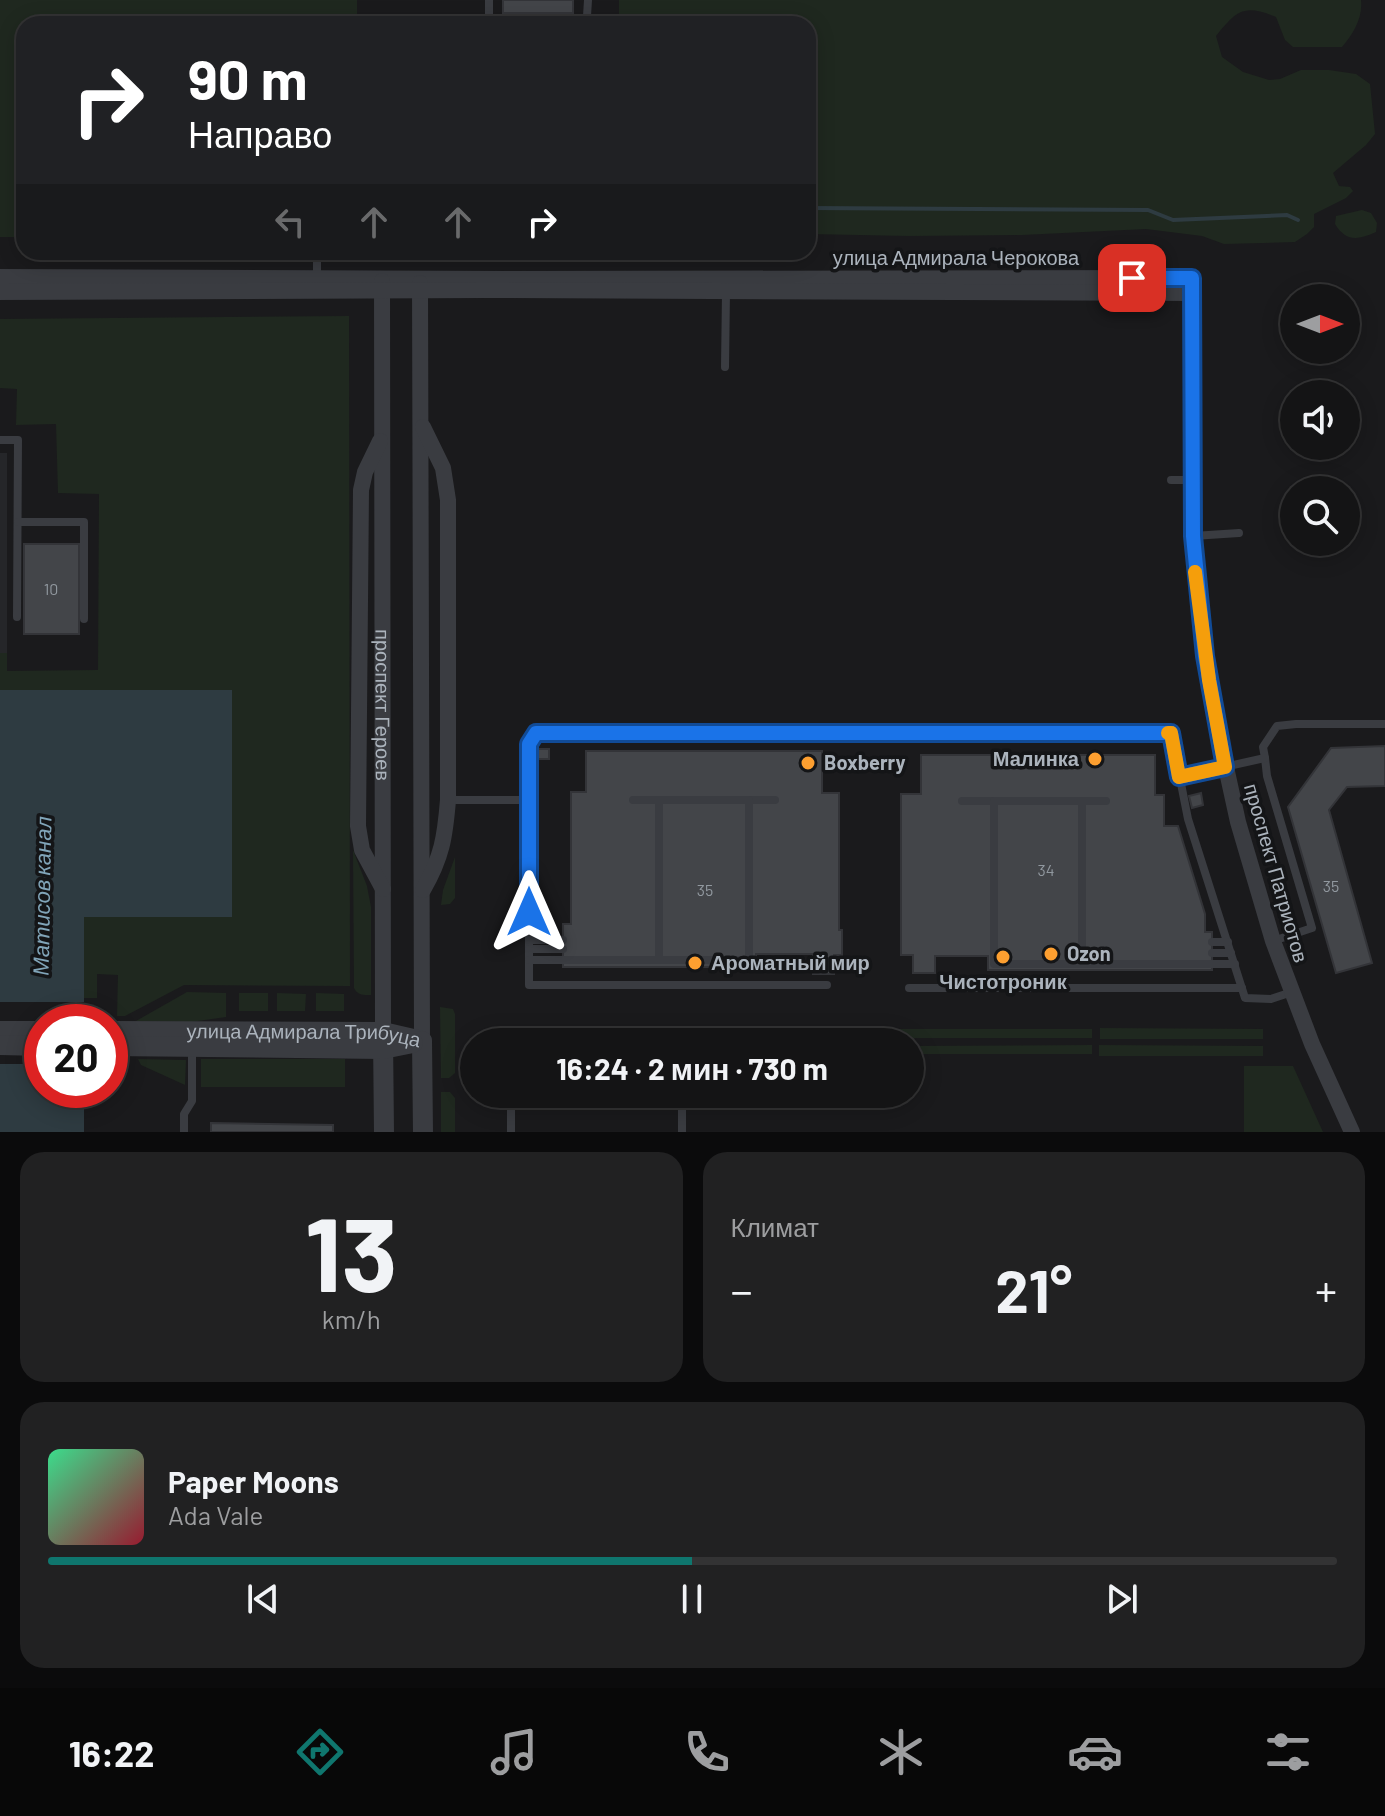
<!DOCTYPE html>
<html lang="ru">
<head>
<meta charset="utf-8">
<style>
  body { margin:0; font-family:Barlow,sans-serif; background:#212122; color:#f1f3f6; height:100vh; display:flex; flex-direction:column; font-size:30px; white-space:nowrap }
  * { box-sizing:border-box; margin:0 }
  p { font-size:26px; color:#9d9ea0 }
  .icon { flex:none; width:44px; height:44px; fill:none; stroke:currentColor; stroke-width:2; stroke-linecap:round; stroke-linejoin:round }
  .map { position:relative; height:1132px; overflow:hidden }
  .details { display:flex; flex-direction:column; gap:20px; padding:20px; background:#0b0b0c; flex:1 }
  .details>* { flex:none }
  .guide { position:absolute; left:16px; top:16px; width:800px; height:244px; border-radius:24px; box-shadow:0 4px 20px #0003,0 0 0 2px #333334; background:#202124; color:#fff; overflow:hidden }
  .needle { width:52px; rotate:90deg }
  .fabs { position:absolute; left:1280px; top:284px; display:grid; gap:16px }
  .fabs a { display:grid; place-items:center; width:80px; height:80px; border-radius:50%; background:#141415; box-shadow:0 4px 20px #0003,0 0 0 2px #333334; font-size:40px }
  .speed { position:absolute; left:24px; top:1004px; display:flex; gap:16px; font-size:40px; font-weight:700; text-align:center }
  .speed>* { display:grid; place-content:center; width:104px; height:104px; border-radius:50%; background:#141415; box-shadow:0 4px 20px #0003,0 0 0 2px #333334; line-height:1 }
  .speed .limit { border:12px solid #d22; background:#fff; color:#111 }
  .pin { position:absolute; display:grid; place-items:center; width:68px; height:68px; color:#fff; margin:-34px; border-radius:16px; box-shadow:0 4px 12px #0006 }
  .me { position:absolute; width:88px; margin:-44px; rotate:0deg; stroke-linejoin:round; filter:drop-shadow(0 0 6px #0008) }
  .turn { display:flex; align-items:center; gap:28px; height:168px; padding:0 40px; font-size:36px }
  .turn .icon { width:104px; height:104px; stroke-width:2.5 }
  .turn b { display:block; font-size:56px; line-height:68px }
  .lanes { display:flex; align-items:center; height:76px; padding:0 40px; background:#0003; justify-content:center; gap:40px; direction:ltr }
  .lanes .off { opacity:.35 }
  .big { font-size:60px; font-weight:700; line-height:1.1 }
  .details .card { flex:1; display:flex; flex-direction:column; justify-content:center; gap:12px; min-width:0; padding:0 28px; border-radius:24px; background:#212122 }
  .details .dial { align-items:center; gap:0 }
  .dial b { font-size:104px; line-height:1 }
  .song { display:flex; align-items:center; gap:24px }
  .cover { width:96px; height:96px; border-radius:12px; background:linear-gradient(135deg,hsl(150 70% 55%),hsl(350 70% 35%)) }
  .played { height:8px; border-radius:4px; background:linear-gradient(90deg,#0f766e 50%,#333334 50%) }
  .keys { display:flex; justify-content:space-around; direction:ltr }
  .heat { display:flex; justify-content:space-between; align-items:center; font-size:44px; direction:ltr }
  .details .tiles { flex:1; display:grid; gap:20px; grid-template-columns:1fr 1fr }
  .card:last-child { grid-column:span 2 }
  .trip { position:absolute; left:460px; top:1028px; width:464px; height:80px; border-radius:40px; background:#141415; box-shadow:0 4px 20px #0003,0 0 0 2px #333334; font-weight:700; line-height:80px; text-align:center }
  .tabs { display:flex; height:128px; justify-content:space-around; align-items:center; background:#080808; color:#9d9ea0 }
  .tabs .icon { width:56px; height:56px }
  .tabs .current { color:#0f766e }
  .tabs b { font-size:36px; color:#f1f3f6 }
  .map>svg:first-child { display:block }
  .built { fill:#252629 }
  .green { fill:#1f281f }
  .water { fill:#2e3b41 }
  .pier { fill:#1a1a1c }
  .lines { fill:none; stroke-linecap:round; stroke-linejoin:round }
  .stream { stroke:#2e3b41; stroke-width:4 }
  .building { fill:#434549; stroke:#333438; stroke-width:2 }
  .service { stroke:#3a3c41; stroke-width:8 }
  .minor { stroke:#3a3c41; stroke-width:16 }
  .tertiary { stroke:#3a3c41; stroke-width:20 }
  .route-casing { stroke:#114b97; stroke-width:20 }
  .route { stroke:#1a73e8; stroke-width:14 }
  .slow { stroke:#f59e0b; stroke-width:14 }
  .poi-dot { fill:#fd9f30; stroke:#141517; stroke-width:3 }
  .labels { text-anchor:middle; stroke-width:7; stroke-linejoin:round; paint-order:stroke }
  .number-label { font-size:16px; fill:#91989f }
  .street-label { font-size:20px; fill:#abb3bc; stroke:#141517 }
  .poi-label { font-size:20px; font-weight:bold; fill:#abb3bc; stroke:#141517; text-anchor:start }
  .water-label { font-size:22px; font-style:italic; fill:#81a5b9; stroke:#141517 }
</style>
</head>
<body>
<div class="map">
<svg width="1385" height="1132" viewBox="0 0 1385 1132">
  <rect width="100%" height="100%" fill="#1a1a1c"/>
  <rect class="built" x="0" y="453" width="7" height="200"/>
  <g class="green">
    <polygon points="0,0 357,0 357,24 24,24 24,237 0,237"/>
    <path d="M619,0H1361C1363,18 1353,34 1342,47H1293L1285,40L1276,17C1244,4 1237,10 1216,36L1222,57L1243,72L1269,80L1280,79L1301,70H1329L1356,74L1370,84L1375,134L1366,145L1333,173L1339,186L1350,187L1353,191L1346,198L1314,214V227L1307,234L1295,242L1224,244L1202,236L1146,229L1022,235L909,236L808,234V24H619Z"/>
    <path d="M1362,210L1371,213L1377,223L1376,232C1358,240 1346,242 1335,224L1336,216Z"/>
    <polygon points="349,316 350,986 184,985 125,1016 117,1016 118,975 97,974 97,998 84,998 84,917 232,690 0,690 0,653 7,653 7,671 98,670 99,494 58,493 56,424 16,425 17,389 0,388 0,319"/>
    <path d="M353,850L367,886L371,907V995C363,995 357,995 354,988Z"/>
    <polygon points="455,857 455,898 450,904 441,905 443,890"/>
    <polygon points="187,992 226,993 226,1017 191,1022 136,1021"/>
    <rect x="239" y="993" width="29" height="18"/>
    <polygon points="277,993 306,994 305,1011 277,1011"/>
    <polygon points="316,993 344,994 344,1011 316,1011"/>
    <polygon points="440,1007 453,1009 455,1014 455,1073 449,1078 441,1078"/>
    <polygon points="1100,1028 1263,1029 1263,1039 1100,1039"/>
    <polygon points="527,1029 679,1029 679,1039 527,1038"/>
    <polygon points="686,1029 857,1029 857,1039 686,1038"/>
    <rect x="894" y="1029" width="198" height="9"/>
    <polygon points="1092,1045 1092,1054 910,1054 910,1046"/>
    <polygon points="1099,1045 1263,1046 1263,1056 1099,1056"/>
    <polygon points="138,1059 186,1060 185,1085 141,1065"/>
    <rect x="201" y="1059" width="144" height="28"/>
    <polygon points="1244,1066 1293,1066 1323,1132 1244,1132"/>
    <polygon points="441,1092 450,1092 455,1098 455,1132 441,1132"/>
  </g>
  <polygon class="water" points="0,690 232,690 232,917 84,917 84,1022 42,1022 42,1090 84,1090 84,1132 0,1132"/>
  <polygon class="pier" points="0,1002 88,1002 88,1022 42,1022 42,1064 0,1064"/>
  <g class="lines">
    <polyline class="stream" points="808,208 1148,210 1173,220 1287,215 1298,220"/>
  </g>
  <g class="building">
    <rect x="503" y="0" width="70" height="13"/>
    <rect x="24" y="544" width="55" height="90"/>
    <polygon points="1385,746 1385,786 1347,787 1329,810 1372,963 1336,973 1288,807 1331,748"/>
    <rect x="538" y="749" width="11" height="10"/>
    <polygon points="586,751 822,751 822,793 839,793 839,930 842,930 842,955 834,955 834,974 813,974 813,954 756,954 756,967 563,967 563,924 571,924 571,792 586,792"/>
    <polygon points="921,755 1155,755 1155,795 1164,795 1164,826 1178,826 1205,914 1205,932 1212,932 1212,970 988,970 988,956 935,956 935,973 913,973 913,955 901,955 901,794 921,794"/>
    <polygon points="1201,793 1203,805 1192,808 1189,796"/>
    <polygon points="211,1123 333,1125 333,1132 211,1132"/>
  </g>
  <g class="lines">
    <g class="service">
      <polyline points="489,0 489,15 493,22"/>
      <polyline points="460,24 491,20"/>
      <polyline points="583,24 587,16 588,0"/>
      <polyline points="317,252 317,277"/>
      <polyline points="725,367 726,292"/>
      <polyline points="0,440 18,440 17,617"/>
      <polyline points="1171,480 1192,480"/>
      <polyline points="18,522 84,522 84,619"/>
      <polyline points="1193,536 1239,533"/>
      <polyline points="1265,758 1267,776 1312,928 1273,941"/>
      <polyline points="1179,777 1265,758 1263,747 1277,726 1296,724 1385,724"/>
      <polyline points="449,800 529,800 529,744 536,733 1171,733 1188,819 1245,998 1271,999 1292,992"/>
      <polyline points="529,800 529,985 827,985"/>
      <polyline points="659,800 659,960"/>
      <polyline points="749,800 775,800"/>
      <polyline points="962,801 994,801"/>
      <polyline points="1082,801 1082,964"/>
      <polyline points="1106,801 994,801 994,964 1235,964"/>
      <polyline points="529,940 563,940"/>
      <polyline points="1212,942 1228,942"/>
      <polyline points="529,949 563,949"/>
      <polyline points="1212,953 1231,953"/>
      <polyline points="529,960 749,960 749,800 633,800"/>
      <polyline points="909,988 1242,988"/>
      <polyline points="184,1132 184,1114 192,1101 192,1048"/>
      <polyline points="511,1132 511,1104 682,1104 682,1132"/>
    </g>
    <g class="minor">
      <polyline points="0,277 505,279 1192,278 1193,536 1202,631 1217,726 1238,822 1273,941 1312,1044 1352,1132"/>
      <path id="s1" d="M382,281L383,1032"/>
      <polyline points="420,283 422,1041"/>
      <polyline points="0,292 484,290 1192,293"/>
      <polyline points="380,441 365,472 361,490 358,826 362,850 383,889"/>
      <path d="M423,890C442,857 445,837 448,800V500L443,468L423,427"/>
    </g>
    <g class="tertiary">
      <polyline points="0,1031 42,1031"/>
      <path id="s2" d="M110,1031L383,1032L422,1041"/>
      <polyline points="383,1036 384,1132"/>
      <polyline points="422,1041 423,1132"/>
      <polyline points="0,1045 42,1046"/>
      <polyline points="110,1046 383,1049 413,1043"/>
    </g>
  </g>
  <g class="lines">
    <g class="route-casing">
      <polyline id="route" points="529,912 529,744 536,733 1171,733 1179,777 1225,767 1205,656 1193,536 1192,278 1132,278"/>
    </g>
    <use href="#route" class="route"/>
    <polyline class="slow" points="1168,733 1171,733 1179,777 1225,767 1209,680 1195,572"/>
  </g>
  <g class="poi-dot">
    <circle cx="1095" cy="759" r="8"/>
    <circle cx="808" cy="763" r="8"/>
    <circle cx="1051" cy="954" r="8"/>
    <circle cx="1003" cy="957" r="8"/>
    <circle cx="695" cy="963" r="8"/>
  </g>
  <g class="labels">
    <g class="number-label">
      <text x="51" y="595">10</text>
      <text x="1046" y="876">34</text>
      <text x="1331" y="892">35</text>
      <text x="705" y="896">35</text>
    </g>
    <g class="street-label">
      <text x="956" y="265">улица Адмирала Черокова</text>
      <text dy="7" stroke="none"><textPath href="#s1" startOffset="424">проспект Героев</textPath></text>
      <text transform="translate(1276 873) rotate(74)" y="7">проспект Патриотов</text>
      <text dy="7" stroke="none"><textPath href="#s2" startOffset="194">улица Адмирала Трибуца</textPath></text>
    </g>
    <g class="poi-label">
      <text x="1079" y="766" text-anchor="end">Малинка</text>
      <text x="824" y="770">Boxberry</text>
      <text x="1067" y="961">Ozon</text>
      <text x="711" y="970">Ароматный мир</text>
      <text x="1003" y="989" text-anchor="middle">Чистотроник</text>
    </g>
    <g class="water-label">
      <text transform="translate(42 896) rotate(-89)" y="8">Матисов канал</text>
    </g>
  </g>
</svg>
<div class="fabs">
<a><svg class="needle" viewBox="-14 -14 28 28"><path d="M0-13l5 13h-10z" fill="#e53935"/><path d="M0 13l5-13h-10z" fill="#9d9ea0"/></svg></a>
<a><svg class="icon" aria-label="sound" viewBox="0 0 24 24"><path d="M4 9h4l5-4v14l-5-4H4zM17 9q2 3 0 6"/></svg></a>
<a><svg class="icon" aria-label="search" viewBox="0 0 24 24"><circle cx="10" cy="10" r="6"/><path d="M15 15l6 6"/></svg></a>
</div>
<div class="speed"><div class="limit">20</div></div>
<div class="pin" style="left:1132px;top:278px;background:#d93025"><svg class="icon" aria-label="arrive" viewBox="0 0 24 24"><path d="M6 21V4h12l-3 4 3 4H6"/></svg></div>
<svg class="me" style="left:529px;top:912px" viewBox="-20 -20 40 40"><path d="M0-17L14 15 0 8-14 15z" fill="#1a73e8" stroke="#fff" stroke-width="4"/></svg>
<div class="trip">16:24 · 2 мин · 730 m</div>
<div class="guide">
<div class="turn"><svg class="icon" aria-label="right" viewBox="0 0 24 24"><path d="M7 20v-9h11M14 6l5 5-5 5"/></svg><div><b>90 m</b>Направо</div></div>
<div class="lanes"><svg class="icon off" aria-label="left" viewBox="0 0 24 24"><path d="M17 20v-9H6M10 6l-5 5 5 5"/></svg><svg class="icon off" aria-label="ahead" viewBox="0 0 24 24"><path d="M12 20V5M6 11l6-6 6 6"/></svg><svg class="icon off" aria-label="ahead" viewBox="0 0 24 24"><path d="M12 20V5M6 11l6-6 6 6"/></svg><svg class="icon" aria-label="right" viewBox="0 0 24 24"><path d="M7 20v-9h11M14 6l5 5-5 5"/></svg></div>
</div>
</div>
<section class="details">
<div class="tiles">
<div class="card dial"><b>13</b><p>km/h</p></div>
<div class="card"><p>Климат</p>
<div class="heat"><a>−</a><b class="big">21°</b><a>+</a></div>
</div>
<div class="card">
<div class="song"><i class="cover"></i><div><b>Paper Moons</b><p>Ada Vale</p></div></div>
<div class="played"></div>
<div class="keys"><svg class="icon" aria-label="previous" viewBox="0 0 24 24"><path d="M18 5L8 12l10 7zM5 5v14"/></svg><svg class="icon" aria-label="pause" viewBox="0 0 24 24"><path d="M8 5v14M16 5v14"/></svg><svg class="icon" aria-label="next" viewBox="0 0 24 24"><path d="M6 5l10 7-10 7zM19 5v14"/></svg></div>
</div>
</div>
</section>
<nav class="tabs">
<b>16:22</b>
<svg class="icon current" aria-label="directions" viewBox="0 0 24 24"><path d="M12 3l9 9-9 9-9-9zM9 14v-3h6M13 9l2 2-2 2"/></svg>
<svg class="icon" aria-label="music" viewBox="0 0 24 24"><path d="M9 18V5l10-2v13"/><circle cx="6" cy="18" r="3"/><circle cx="16" cy="16" r="3"/></svg>
<svg class="icon" aria-label="phone" viewBox="0 0 24 24"><path d="M5 4h4l2 5-3 2q2 4 5 5l2-3 5 2v4C11 20 4 13 5 4z"/></svg>
<svg class="icon" aria-label="climate" viewBox="0 0 24 24"><path d="M12 3v18M4 7l16 10M4 17L20 7"/></svg>
<svg class="icon" aria-label="car" viewBox="0 0 24 24"><path d="M5 17H2v-5l4-1 3-4h7l3 4 3 1v5h-3M9 17h6M6 11h13"/><circle cx="7" cy="17" r="2"/><circle cx="17" cy="17" r="2"/></svg>
<svg class="icon" aria-label="filters" viewBox="0 0 24 24"><path d="M4 7h16M4 17h16"/><circle cx="9" cy="7" r="2"/><circle cx="15" cy="17" r="2"/></svg>
</nav>
</body>
</html>
